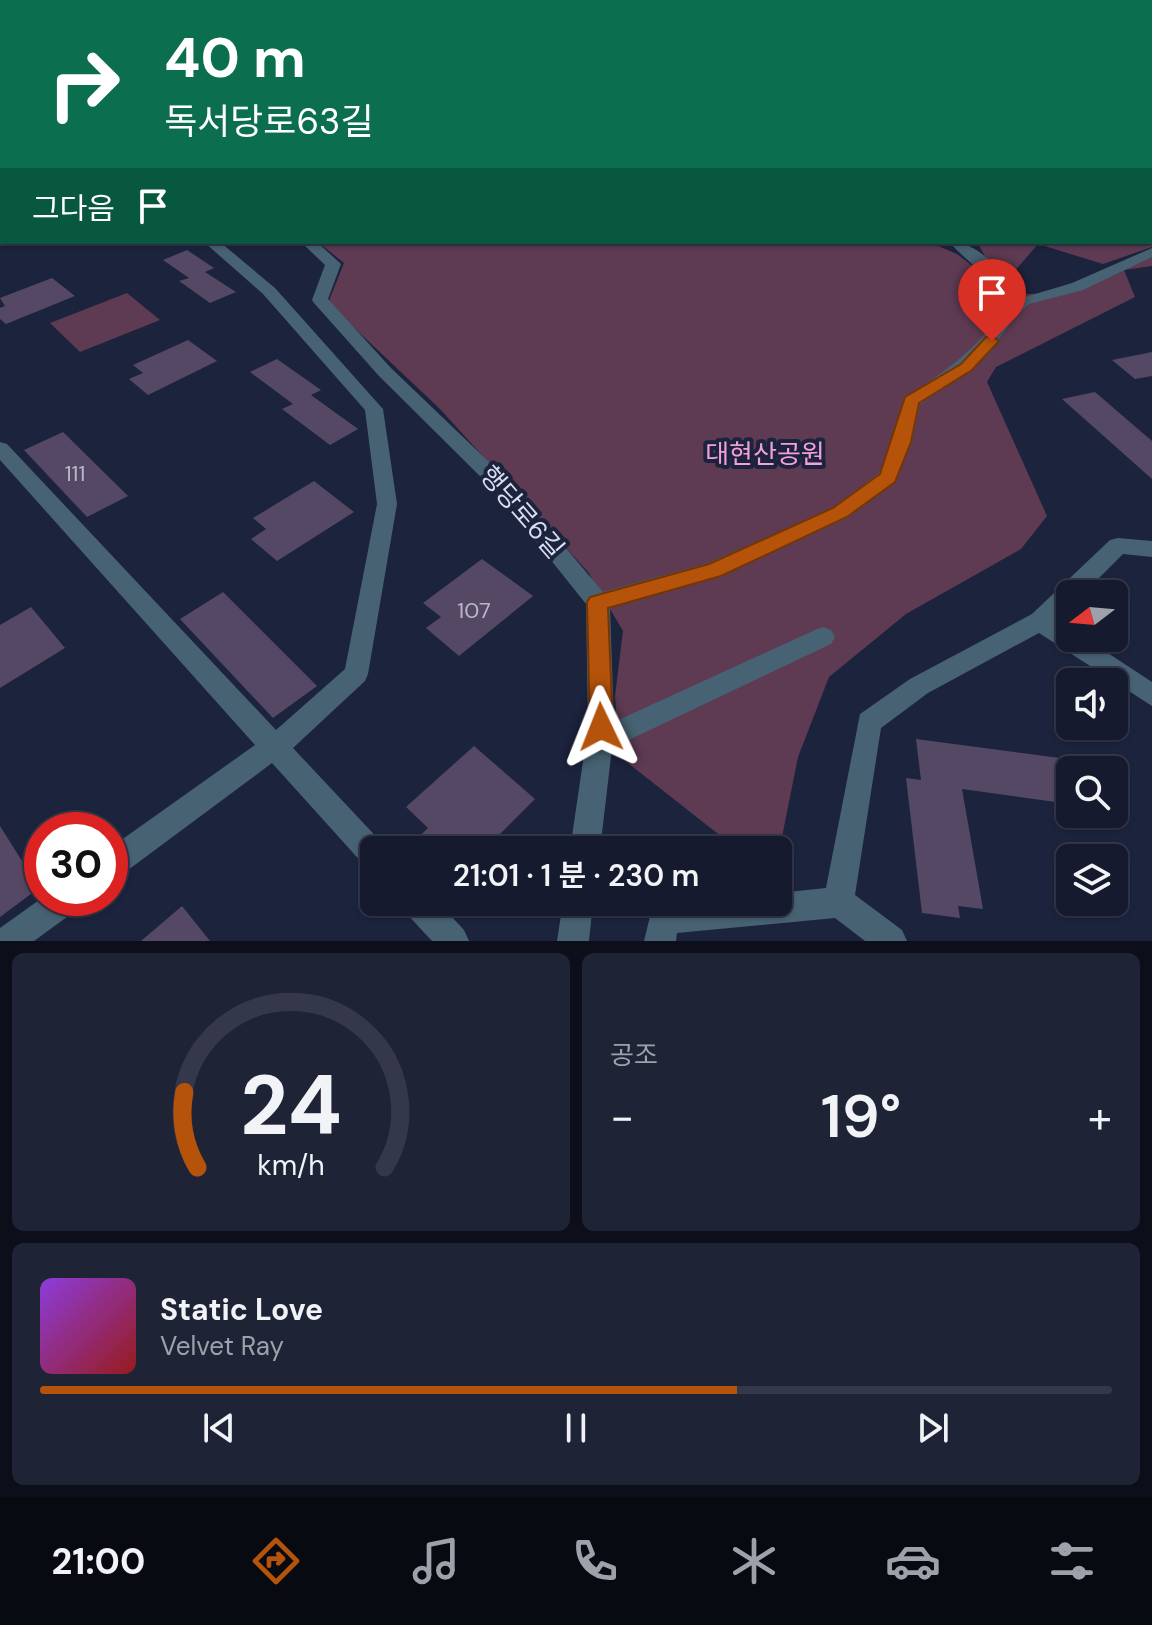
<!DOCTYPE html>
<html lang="ko">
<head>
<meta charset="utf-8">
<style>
  body { margin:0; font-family:"DM Sans","Noto Sans KR",sans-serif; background:#1e2336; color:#f1f3f6; height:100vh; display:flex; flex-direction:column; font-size:30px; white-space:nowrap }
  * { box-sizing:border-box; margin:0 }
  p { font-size:26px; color:#9da1aa }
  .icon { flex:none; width:44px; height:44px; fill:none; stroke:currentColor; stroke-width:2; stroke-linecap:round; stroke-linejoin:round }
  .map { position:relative; height:941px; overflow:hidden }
  .details { display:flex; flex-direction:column; gap:12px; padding:12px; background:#0c0e19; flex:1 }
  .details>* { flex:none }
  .hud { position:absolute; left:0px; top:0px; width:1152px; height:244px; box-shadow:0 2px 6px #0004,0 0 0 2px #34384a; background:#0b6e4f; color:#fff; overflow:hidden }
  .needle { width:52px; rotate:254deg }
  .buttons { position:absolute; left:1056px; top:580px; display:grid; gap:16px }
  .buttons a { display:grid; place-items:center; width:72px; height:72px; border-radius:12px; background:#151a2e; box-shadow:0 2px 6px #0004,0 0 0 2px #34384a; font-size:40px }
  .speed { position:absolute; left:24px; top:812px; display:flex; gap:16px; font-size:40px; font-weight:700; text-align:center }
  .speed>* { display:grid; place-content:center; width:104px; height:104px; border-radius:50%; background:#151a2e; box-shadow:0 2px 6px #0004,0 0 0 2px #34384a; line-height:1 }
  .speed .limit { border:12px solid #d22; background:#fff; color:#111 }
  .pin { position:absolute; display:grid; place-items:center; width:68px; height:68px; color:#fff; margin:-82px -34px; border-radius:50% 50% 50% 0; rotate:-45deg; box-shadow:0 0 8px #0007 }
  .pin .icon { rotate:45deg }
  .me { position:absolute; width:88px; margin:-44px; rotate:358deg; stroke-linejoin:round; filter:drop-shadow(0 0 6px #0008) }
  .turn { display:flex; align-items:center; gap:28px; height:168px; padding:0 32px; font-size:36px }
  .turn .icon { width:104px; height:104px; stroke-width:2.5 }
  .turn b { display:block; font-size:56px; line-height:68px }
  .then { display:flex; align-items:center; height:76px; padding:0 32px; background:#0003; gap:16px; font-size:30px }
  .big { font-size:60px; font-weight:600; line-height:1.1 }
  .details .tile { flex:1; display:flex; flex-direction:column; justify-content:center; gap:12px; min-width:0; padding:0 28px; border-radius:12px; background:#1e2336 }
  .details .dial { align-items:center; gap:0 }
  .dial svg { height:208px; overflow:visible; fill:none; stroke:#34384a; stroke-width:7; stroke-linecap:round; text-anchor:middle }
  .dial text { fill:#f1f3f6; stroke:none }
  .song { display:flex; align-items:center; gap:24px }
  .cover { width:96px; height:96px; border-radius:12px; background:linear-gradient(135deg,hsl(270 70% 55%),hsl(0 70% 35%)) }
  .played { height:8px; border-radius:4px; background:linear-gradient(90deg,#b45309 65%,#34384a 65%) }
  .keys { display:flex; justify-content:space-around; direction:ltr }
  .heat { display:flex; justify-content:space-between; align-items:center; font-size:44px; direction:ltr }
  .details .tiles { flex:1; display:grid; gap:12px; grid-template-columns:1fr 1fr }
  .tile:last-child { grid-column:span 2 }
  .trip { position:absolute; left:360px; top:836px; width:432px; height:80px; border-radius:12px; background:#151a2e; box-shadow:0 2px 6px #0004,0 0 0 2px #34384a; font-weight:600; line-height:80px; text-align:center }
  .dock { display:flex; height:128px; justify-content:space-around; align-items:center; background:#080a12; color:#9da1aa }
  .dock .icon { width:56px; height:56px }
  .dock .on { color:#b45309 }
  .dock b { font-size:36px; color:#f1f3f6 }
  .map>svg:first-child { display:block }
  .green { fill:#5e3b53 }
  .building { fill:#554865 }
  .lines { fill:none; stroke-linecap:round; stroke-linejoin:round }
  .minor { fill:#476273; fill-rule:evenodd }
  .major { fill:#659fc2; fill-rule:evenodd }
  .route { fill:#b45309; stroke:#753606; stroke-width:2 }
  .labels { text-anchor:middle; stroke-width:8; stroke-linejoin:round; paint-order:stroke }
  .number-label { font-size:22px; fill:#b7b8cc }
  .park-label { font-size:26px; fill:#f49fda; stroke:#1c233d }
  .street-label { font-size:26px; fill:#d8deef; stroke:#1c233d }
</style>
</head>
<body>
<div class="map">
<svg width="1152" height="941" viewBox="0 0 1152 941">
  <rect width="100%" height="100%" fill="#1c233d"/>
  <g class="green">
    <polygon points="1150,159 1152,247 1103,264 1038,244 1013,273 995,274 977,242 1150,242"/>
    <polygon points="318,242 929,242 957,254 1010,295 1069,292 1152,252 1152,266 1124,270 1135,297 996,367 987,382 1047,516 1021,549 906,614 829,677 798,757 778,857 778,850 736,848 619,756 615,696 623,631 588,572 440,409 328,303 344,263"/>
    <polygon points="127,293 160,320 80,352 50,323"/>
  </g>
  <g class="building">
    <polygon points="187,250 214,268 205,272 236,292 210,303 179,281 189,278 163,260"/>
    <polygon points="52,278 75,296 6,324 0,319 0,308 5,306 0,298"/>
    <polygon points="188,340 217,361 148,395 129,379 143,373 133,365"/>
    <polygon points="1152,352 1152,376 1135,379 1112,360"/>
    <polygon points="277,359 321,390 311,395 358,429 330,445 282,409 293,404 250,372"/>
    <polygon points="1095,392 1152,441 1152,479 1062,399"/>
    <polygon points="63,432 128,496 87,517 24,450"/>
    <polygon points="314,481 354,512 277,561 251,539 266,529 253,518"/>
    <polygon points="482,559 533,596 459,656 426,628 441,617 423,603"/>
    <polygon points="223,592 317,686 273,718 180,619"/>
    <polygon points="31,607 65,648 0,688 0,625"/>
    <polygon points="916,739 1083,761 1085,770 1070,770 1070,804 962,789 983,909 958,906 960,918 922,913 906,778 921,780"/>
    <polygon points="474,746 535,799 484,850 416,850 410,845 428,828 406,807"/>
    <polygon points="0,826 39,888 0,917"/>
    <polygon points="182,906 210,941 141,941"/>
  </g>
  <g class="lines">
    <g class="minor">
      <polygon points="189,0 204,0 205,2 190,2"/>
      <polygon points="289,0 288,2 278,1 278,0"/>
      <polygon points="318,0 330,0 331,2 319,2"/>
      <polygon points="382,0 394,0 395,2 383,2"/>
      <polygon points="527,0 555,0 556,2 528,2"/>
      <polygon points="1152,43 1152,49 1150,50 1150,44"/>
      <polygon points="0,44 2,45 0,51"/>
      <rect x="1150" y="71" width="2" height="7"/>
      <rect x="1150" y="89" width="2" height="6"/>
      <polygon points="2,139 2,147 0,148 0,140"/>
      <rect x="1150" y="149" width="2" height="8"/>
      <polygon points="2,175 2,183 0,184 0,176"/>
      <polygon points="204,242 220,242 275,288 383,409 397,504 368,674 365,681 293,748 384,845 386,850 374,850 374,869 364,865 272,763 120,876 110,881 110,848 255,745 0,460 0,442 7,444 276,730 345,669 377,504 365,410 263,294"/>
      <path d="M301,242H317L341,264L328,299L391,368L512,484L603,592L708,563L833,508L879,473L892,442L905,397C944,373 976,350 1002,312C992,274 973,268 949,242C981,242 1003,272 1015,300L1072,283L1152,248V257L1083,290L1029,304L1016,315L994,346L973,367L920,404L912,442L895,482L847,518L722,576L610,608L614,722L815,630L823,627L831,630L835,637L831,644L612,748L600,850H570L588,727L586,604L498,494L379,376L314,303L312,300L325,265Z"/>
      <polygon points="1118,538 1152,541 1152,557 1123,554 1083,594 1070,594 1070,606 1056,620 1070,628 1070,638 1085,638 1152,682 1152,706 1039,633 928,693 881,728 855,895 902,930 907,941 865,941 835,918 677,933 676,941 644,941 652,908 663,904 778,902 778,893 826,888 860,714 910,679 1032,614 1110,540"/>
      <polygon points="42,898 82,898 78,909 34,941 0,941 0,928"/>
      <polygon points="402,902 438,902 464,930 469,941 432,941 406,913"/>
      <polygon points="563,902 593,902 589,941 557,941"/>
    </g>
    <g class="major">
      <polygon points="708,0 820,0 821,2 709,2"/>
      <rect x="1150" y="22" width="2" height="6"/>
    </g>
  </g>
  <polygon class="route" points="992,336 999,341 972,370 919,403 911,442 895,482 847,517 721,576 608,608 613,727 610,735 601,738 593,735 590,727 587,602 590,597 709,564 833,508 880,474 905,397 961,364 986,337"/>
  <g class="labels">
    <g class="number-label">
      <text x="75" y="481">111</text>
      <text x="474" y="618">107</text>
    </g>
    <g class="park-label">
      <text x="765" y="463">대현산공원</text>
    </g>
    <g class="street-label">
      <text transform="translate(522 512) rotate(49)" y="9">행당로6길</text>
    </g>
  </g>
</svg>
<div class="buttons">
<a><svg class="needle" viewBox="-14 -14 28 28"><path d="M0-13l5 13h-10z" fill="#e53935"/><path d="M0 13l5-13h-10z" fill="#9da1aa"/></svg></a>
<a><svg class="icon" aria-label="sound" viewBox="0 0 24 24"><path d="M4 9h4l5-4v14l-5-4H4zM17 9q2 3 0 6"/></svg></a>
<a><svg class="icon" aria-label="search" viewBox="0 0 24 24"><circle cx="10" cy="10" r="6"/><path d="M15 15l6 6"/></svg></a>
<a><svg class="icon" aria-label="layers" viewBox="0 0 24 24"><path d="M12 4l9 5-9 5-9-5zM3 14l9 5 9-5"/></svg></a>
</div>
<div class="speed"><div class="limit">30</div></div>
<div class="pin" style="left:992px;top:341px;background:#d93025"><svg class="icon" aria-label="arrive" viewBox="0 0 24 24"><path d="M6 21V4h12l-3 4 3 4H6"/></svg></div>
<svg class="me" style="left:601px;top:727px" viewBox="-20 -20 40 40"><path d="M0-17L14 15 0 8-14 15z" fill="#b45309" stroke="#fff" stroke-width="4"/></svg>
<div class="trip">21:01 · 1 분 · 230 m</div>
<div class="hud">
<div class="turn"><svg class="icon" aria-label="right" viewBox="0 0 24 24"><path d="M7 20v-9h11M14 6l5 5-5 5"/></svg><div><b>40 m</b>독서당로63길</div></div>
<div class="then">그다음<svg class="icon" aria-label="arrive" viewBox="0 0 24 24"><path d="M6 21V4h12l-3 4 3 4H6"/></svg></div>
</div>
</div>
<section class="details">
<div class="tiles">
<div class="tile dial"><svg viewBox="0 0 100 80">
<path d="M14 69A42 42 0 1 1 86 69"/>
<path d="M14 69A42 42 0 0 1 9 40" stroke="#b45309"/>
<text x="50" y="56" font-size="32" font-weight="700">24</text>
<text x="50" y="72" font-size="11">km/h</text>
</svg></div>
<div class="tile"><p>공조</p>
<div class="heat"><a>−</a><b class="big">19°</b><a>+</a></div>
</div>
<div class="tile">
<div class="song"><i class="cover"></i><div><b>Static Love</b><p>Velvet Ray</p></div></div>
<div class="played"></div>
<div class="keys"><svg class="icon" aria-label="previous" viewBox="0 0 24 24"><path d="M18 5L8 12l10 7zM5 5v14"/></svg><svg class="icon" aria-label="pause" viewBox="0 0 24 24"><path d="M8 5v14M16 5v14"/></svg><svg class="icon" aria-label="next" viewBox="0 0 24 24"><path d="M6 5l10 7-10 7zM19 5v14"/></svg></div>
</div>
</div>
</section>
<nav class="dock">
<b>21:00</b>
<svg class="icon on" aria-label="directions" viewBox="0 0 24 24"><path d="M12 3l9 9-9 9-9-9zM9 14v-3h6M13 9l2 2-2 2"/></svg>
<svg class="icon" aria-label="music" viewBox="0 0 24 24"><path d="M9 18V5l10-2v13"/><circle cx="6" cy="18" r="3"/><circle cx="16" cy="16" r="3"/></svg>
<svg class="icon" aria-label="phone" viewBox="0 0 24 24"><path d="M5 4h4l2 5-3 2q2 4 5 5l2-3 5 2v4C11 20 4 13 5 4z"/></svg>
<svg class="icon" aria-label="climate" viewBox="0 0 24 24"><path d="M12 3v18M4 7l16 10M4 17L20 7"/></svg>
<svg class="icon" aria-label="car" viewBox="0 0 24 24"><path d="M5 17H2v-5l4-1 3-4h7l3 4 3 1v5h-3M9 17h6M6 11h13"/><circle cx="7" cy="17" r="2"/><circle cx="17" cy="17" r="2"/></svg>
<svg class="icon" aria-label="filters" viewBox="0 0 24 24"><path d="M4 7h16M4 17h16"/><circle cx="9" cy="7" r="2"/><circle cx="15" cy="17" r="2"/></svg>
</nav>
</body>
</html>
